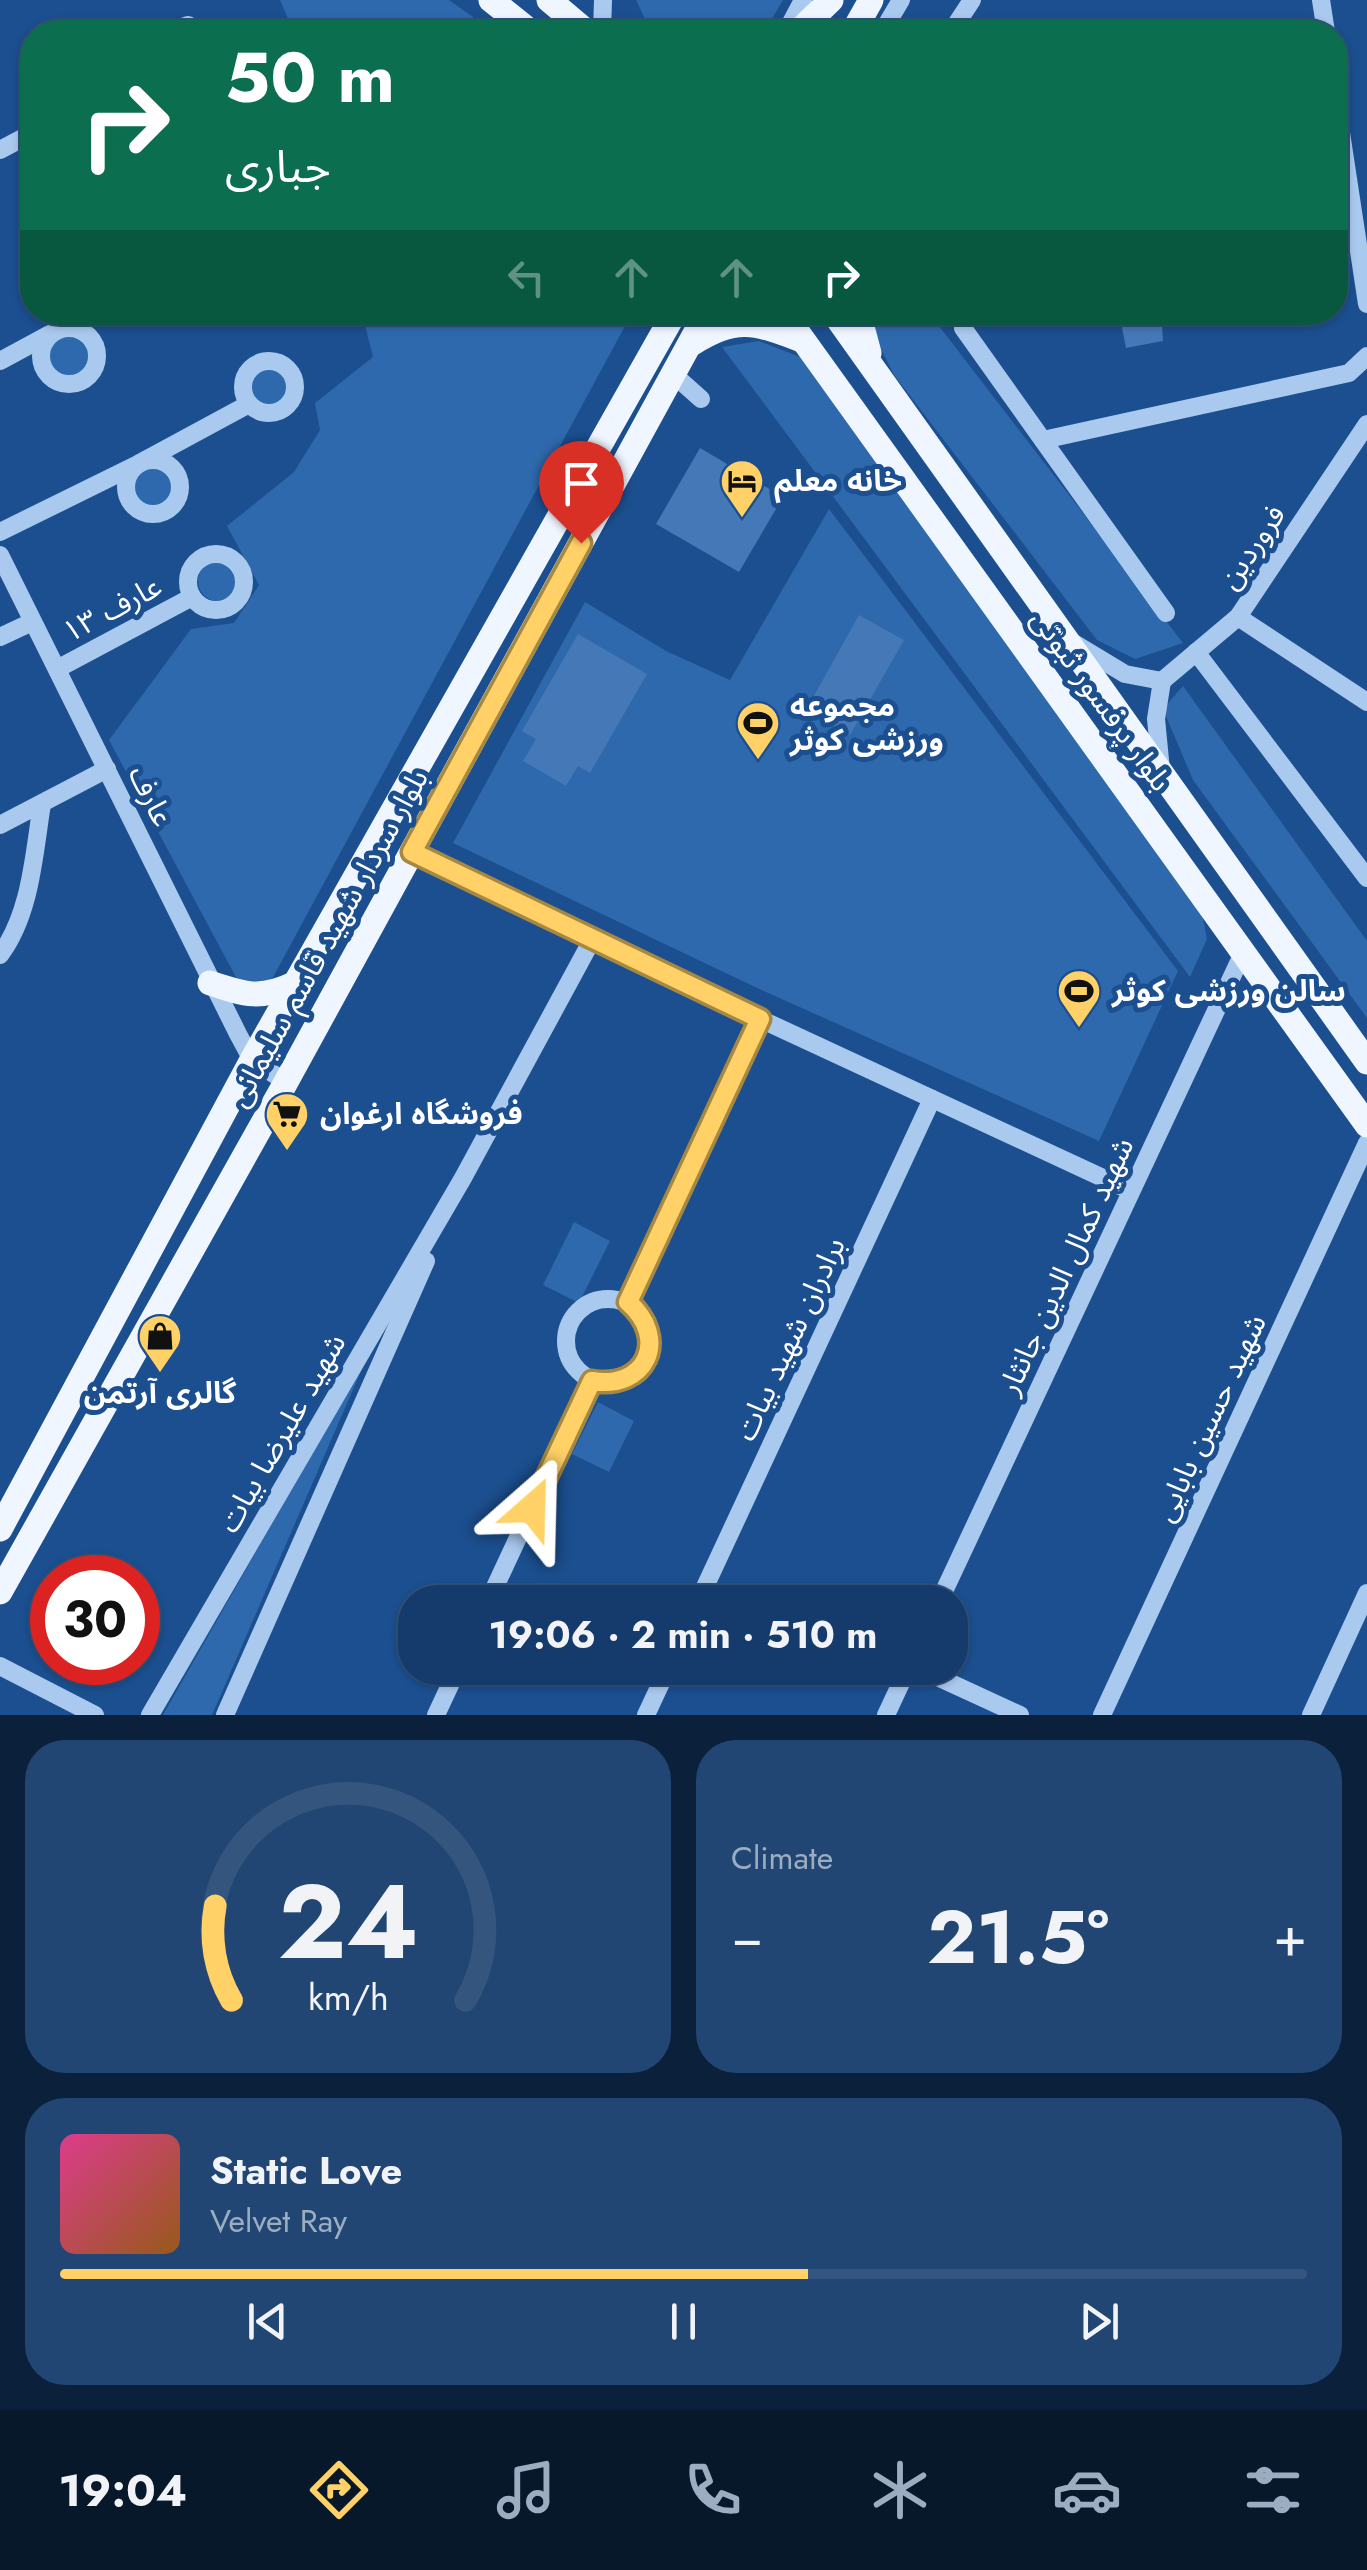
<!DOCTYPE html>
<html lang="en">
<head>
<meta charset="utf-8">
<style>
  body { margin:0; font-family:Jost,"Noto Sans Arabic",sans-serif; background:#214673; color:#f1f3f6; height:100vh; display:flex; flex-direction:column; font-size:38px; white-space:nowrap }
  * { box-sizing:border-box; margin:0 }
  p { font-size:32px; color:#9dadc1 }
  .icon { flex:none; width:55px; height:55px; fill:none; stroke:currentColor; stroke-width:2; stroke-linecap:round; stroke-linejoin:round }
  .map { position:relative; height:1715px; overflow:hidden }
  .side { display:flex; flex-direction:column; gap:25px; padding:25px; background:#0b203b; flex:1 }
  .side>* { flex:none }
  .banner { position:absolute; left:20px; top:20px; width:1328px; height:305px; border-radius:40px; box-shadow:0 2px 8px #0004,0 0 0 2px #33557e; background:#0b6e4f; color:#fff; overflow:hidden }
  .speed { position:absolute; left:30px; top:1555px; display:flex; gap:20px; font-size:50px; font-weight:700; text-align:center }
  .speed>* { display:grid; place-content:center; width:130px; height:130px; border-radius:50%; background:#143b6b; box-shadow:0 2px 8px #0004,0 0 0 2px #33557e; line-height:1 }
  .speed .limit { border:15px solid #d22; background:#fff; color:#111 }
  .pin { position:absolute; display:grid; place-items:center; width:85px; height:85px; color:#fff; margin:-102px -42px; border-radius:50% 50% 50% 0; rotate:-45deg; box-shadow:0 0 10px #0007 }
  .pin .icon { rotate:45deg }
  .me { position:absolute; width:110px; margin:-55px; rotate:25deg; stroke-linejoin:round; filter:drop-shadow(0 0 8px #0008) }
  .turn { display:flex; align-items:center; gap:35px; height:210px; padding:0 40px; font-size:45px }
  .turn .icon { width:130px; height:130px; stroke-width:2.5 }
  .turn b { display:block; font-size:70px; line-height:85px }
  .lanes { display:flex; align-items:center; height:95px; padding:0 40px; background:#0003; justify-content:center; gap:50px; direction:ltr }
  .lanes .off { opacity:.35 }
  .big { font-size:75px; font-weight:700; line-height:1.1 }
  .side .widget { flex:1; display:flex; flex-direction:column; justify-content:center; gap:15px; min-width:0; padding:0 35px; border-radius:40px; background:#214673 }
  .side .dial { align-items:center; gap:0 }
  .dial svg { height:260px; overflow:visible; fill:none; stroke:#33557e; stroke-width:7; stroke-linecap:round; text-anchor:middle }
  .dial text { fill:#f1f3f6; stroke:none }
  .song { display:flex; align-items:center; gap:30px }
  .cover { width:120px; height:120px; border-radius:15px; background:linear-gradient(135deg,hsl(330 70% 55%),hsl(30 70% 35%)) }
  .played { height:10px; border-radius:5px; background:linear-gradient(90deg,#ffd166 60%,#33557e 60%) }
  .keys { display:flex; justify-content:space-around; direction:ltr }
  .heat { display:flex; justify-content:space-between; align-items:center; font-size:55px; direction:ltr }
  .side .tiles { flex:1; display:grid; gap:25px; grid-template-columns:1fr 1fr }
  .widget:last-child { grid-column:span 2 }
  .trip { position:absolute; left:398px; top:1585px; width:570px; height:100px; border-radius:40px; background:#143b6b; box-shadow:0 2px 8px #0004,0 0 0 2px #33557e; font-weight:700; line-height:100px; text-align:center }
  .dock { display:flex; height:160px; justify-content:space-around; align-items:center; background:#08182b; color:#9dadc1 }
  .dock .icon { width:70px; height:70px }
  .dock .active { color:#ffd166 }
  .dock b { font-size:45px; color:#f1f3f6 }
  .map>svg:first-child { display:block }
  .green { fill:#2e69ad }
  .building { fill:#4478b7 }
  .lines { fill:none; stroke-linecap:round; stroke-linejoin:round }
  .minor { stroke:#a9c9ee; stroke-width:18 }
  .major { stroke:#f0f6ff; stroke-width:25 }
  .route-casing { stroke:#a68842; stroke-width:25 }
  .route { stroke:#ffd166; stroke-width:18 }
  .labels { text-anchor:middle; stroke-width:10; stroke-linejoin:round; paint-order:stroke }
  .poi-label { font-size:30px; font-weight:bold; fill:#fff; stroke:#1b4f8f; text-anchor:start }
  .street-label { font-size:30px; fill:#fff; stroke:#1b4f8f }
</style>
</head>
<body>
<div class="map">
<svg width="1367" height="1715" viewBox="0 0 1367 1715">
  <rect width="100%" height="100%" fill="#1b4f8f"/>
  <g class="green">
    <polygon points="280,0 449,0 494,32 277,32 289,21"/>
    <polygon points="636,0 783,0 764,32 651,32"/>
    <polygon points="362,313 632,313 271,981 238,981 109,740 191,629 234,623 259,585 227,526 294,472 320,430 315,403 373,357"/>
    <polygon points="863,313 929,313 1183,643 1135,659 1097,640 894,375"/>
    <circle cx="68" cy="356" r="20"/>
    <polygon points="759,341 803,358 1201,909 1207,939 1190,977 722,347"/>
    <circle cx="269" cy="387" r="20"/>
    <circle cx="153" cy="487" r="20"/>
    <polygon points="829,509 1178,971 1099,1141 755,987 453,843 585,602 666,651 730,680"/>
    <circle cx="218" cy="581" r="20"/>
    <polygon points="1183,686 1367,941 1367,1018 1193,780 1163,709"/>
    <polygon points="574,1222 610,1241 579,1303 543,1285"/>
    <polygon points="368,1355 212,1715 163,1715"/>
    <polygon points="598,1402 634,1421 609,1472 572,1454"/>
  </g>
  <g class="building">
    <polygon points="1119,312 1161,312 1163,341 1126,348"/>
    <polygon points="700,448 783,497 739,572 656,524"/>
    <polygon points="859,615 904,640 850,735 806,710"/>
    <polygon points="578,634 647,674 590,773 578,766 566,786 523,761 536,739 522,731"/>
  </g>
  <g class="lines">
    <g class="minor">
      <polyline points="1321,0 1326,32"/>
      <polyline points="169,32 188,25 204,32"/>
      <polyline points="602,32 603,0"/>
      <polyline points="786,32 803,0"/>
      <polyline points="882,32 901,0"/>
      <polyline points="951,32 972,0"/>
      <polyline points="1335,93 1367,304"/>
      <polyline points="0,150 32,133"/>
      <polyline points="970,312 963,328 1166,613"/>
      <polyline points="74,326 101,312"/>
      <circle cx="69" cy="356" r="28"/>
      <circle cx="269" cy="387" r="26"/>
      <polyline points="0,361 50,334"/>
      <polyline points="673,374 701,399"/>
      <polyline points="1043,440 1349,373 1367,356"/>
      <circle cx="153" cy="487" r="27"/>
      <polyline points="0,532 138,464 249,404"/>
      <circle cx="216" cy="582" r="28"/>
      <polyline points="0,555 238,1034 252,1060 286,1082"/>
      <polyline points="1238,617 1367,702"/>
      <polyline points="0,637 32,622"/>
      <polyline points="1072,642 1125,674 1162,681"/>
      <polyline points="1196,652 1367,878"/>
      <polyline points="57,669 192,597"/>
      <polyline points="1162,681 1238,617 1367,424"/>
      <polyline points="1161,770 1156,719 1162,681"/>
      <polyline points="0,825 107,769"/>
      <polyline points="412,852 760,1019 1131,1191"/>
      <path d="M0,955C31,914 34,853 42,804"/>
      <circle cx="608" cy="1341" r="42"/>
      <polyline points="628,1302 760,1019"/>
      <polyline points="488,1602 591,1381"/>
      <polyline points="698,1602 932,1099"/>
      <polyline points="939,1602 1243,953"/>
      <polyline points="0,1666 95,1715"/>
      <polyline points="918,1668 1020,1715"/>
      <polyline points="150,1715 463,1178 592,940"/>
      <polyline points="225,1715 426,1261"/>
      <polyline points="436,1715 458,1668"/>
      <polyline points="646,1715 668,1668"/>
      <polyline points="886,1715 908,1668"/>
      <polyline points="1102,1715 1367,1143"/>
      <polyline points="1311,1715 1367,1593"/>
    </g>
    <g class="major">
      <polyline points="491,0 531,32"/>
      <polyline points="549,0 587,32"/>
      <polyline points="798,32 831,0"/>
      <polyline points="853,32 871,0"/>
      <polyline points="783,312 1367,1125"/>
      <polyline points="833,312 1367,1062"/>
      <polyline points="858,312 869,353"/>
      <path d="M693,343C737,315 756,323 802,340"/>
      <path d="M210,983C246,995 261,1000 296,983"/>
      <polyline points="0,1529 252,1060 675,312"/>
      <polyline points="0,1592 286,1082 707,312"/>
    </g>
  </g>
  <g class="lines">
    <g class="route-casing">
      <path id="route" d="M532,1508L592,1381C646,1390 670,1339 628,1302L760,1019L412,852L581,543"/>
    </g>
    <use href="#route" class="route"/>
  </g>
  <defs>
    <g id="hotel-pin" transform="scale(2.25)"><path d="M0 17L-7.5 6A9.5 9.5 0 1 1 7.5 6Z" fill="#ffd166" stroke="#1b4f8f"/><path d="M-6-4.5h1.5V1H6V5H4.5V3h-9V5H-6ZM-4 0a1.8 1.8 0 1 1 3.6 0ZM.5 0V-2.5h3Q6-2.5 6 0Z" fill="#111"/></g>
    <g id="stadium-pin" transform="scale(2.25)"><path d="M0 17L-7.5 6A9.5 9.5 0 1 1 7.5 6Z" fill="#ffd166" stroke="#1b4f8f"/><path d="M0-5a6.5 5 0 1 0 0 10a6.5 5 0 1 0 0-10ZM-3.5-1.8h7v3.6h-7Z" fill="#111"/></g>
    <g id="supermarket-pin" transform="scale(2.25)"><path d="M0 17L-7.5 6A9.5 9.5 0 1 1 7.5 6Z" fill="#ffd166" stroke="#1b4f8f"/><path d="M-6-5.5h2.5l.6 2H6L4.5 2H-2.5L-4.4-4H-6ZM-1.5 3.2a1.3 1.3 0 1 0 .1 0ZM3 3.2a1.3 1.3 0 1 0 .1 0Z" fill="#111"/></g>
    <g id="shop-pin" transform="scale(2.25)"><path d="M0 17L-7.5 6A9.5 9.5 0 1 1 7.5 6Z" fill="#ffd166" stroke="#1b4f8f"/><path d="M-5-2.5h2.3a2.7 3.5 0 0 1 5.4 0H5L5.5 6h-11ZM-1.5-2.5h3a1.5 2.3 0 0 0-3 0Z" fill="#111"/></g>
  </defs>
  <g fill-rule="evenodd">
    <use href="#hotel-pin" x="742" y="481"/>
    <use href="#stadium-pin" x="758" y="723"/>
    <use href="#stadium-pin" x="1079" y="991"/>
    <use href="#supermarket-pin" x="287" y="1114"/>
    <use href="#shop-pin" x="160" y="1336"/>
  </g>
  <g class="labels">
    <g class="poi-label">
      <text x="774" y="491">خانه معلم</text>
      <text x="790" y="716">مجموعه<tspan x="790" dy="34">ورزشی کوثر</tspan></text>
      <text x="1112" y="1001">سالن ورزشی کوثر</text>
      <text x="320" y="1124">فروشگاه ارغوان</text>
      <text x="160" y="1403" text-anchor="middle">گالری آرتمن</text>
    </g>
    <g class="street-label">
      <text transform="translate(1252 547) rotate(-56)" y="10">فروردین</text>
      <text transform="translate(112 609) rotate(-28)" y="10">عارف ۱۳</text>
      <text transform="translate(1101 700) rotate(54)" y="10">بلوار پرفسور ثبوتی</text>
      <text transform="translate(151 796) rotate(64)" y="10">عارف</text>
      <text transform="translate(328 938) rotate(-61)" y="10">بلوار سردار شهید قاسم سلیمانی</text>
      <text transform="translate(1066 1266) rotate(-65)" y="10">شهید کمال الدین جانثار</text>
      <text transform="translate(790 1339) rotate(-65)" y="10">برادران شهید بیات</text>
      <text transform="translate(1210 1418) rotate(-65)" y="10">شهید حسین بابایی</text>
      <text transform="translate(282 1433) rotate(-60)" y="10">شهید علیرضا بیات</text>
    </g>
  </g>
</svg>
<div class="speed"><div class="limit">30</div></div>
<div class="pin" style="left:581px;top:543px;background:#d93025"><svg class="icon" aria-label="arrive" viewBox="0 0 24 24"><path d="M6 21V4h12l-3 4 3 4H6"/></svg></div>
<svg class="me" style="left:532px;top:1508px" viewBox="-20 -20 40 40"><path d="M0-17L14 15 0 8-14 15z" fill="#ffd166" stroke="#fff" stroke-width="4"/></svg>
<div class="trip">19:06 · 2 min · 510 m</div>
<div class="banner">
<div class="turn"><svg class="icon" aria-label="right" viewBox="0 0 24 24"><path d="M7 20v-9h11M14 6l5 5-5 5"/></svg><div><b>50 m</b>جباری</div></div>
<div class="lanes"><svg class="icon off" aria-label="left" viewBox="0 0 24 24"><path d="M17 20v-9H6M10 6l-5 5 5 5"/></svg><svg class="icon off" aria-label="ahead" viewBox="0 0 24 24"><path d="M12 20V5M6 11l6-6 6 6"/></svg><svg class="icon off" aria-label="ahead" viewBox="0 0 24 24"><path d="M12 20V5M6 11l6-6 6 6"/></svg><svg class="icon" aria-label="right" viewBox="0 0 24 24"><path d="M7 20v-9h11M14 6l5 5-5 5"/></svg></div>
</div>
</div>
<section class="side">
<div class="tiles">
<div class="widget dial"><svg viewBox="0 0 100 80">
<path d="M14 69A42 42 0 1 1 86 69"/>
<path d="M14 69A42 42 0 0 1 9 40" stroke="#ffd166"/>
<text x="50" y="56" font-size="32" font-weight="700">24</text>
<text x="50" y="72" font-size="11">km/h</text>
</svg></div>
<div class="widget"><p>Climate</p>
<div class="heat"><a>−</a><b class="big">21.5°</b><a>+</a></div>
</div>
<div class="widget">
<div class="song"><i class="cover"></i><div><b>Static Love</b><p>Velvet Ray</p></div></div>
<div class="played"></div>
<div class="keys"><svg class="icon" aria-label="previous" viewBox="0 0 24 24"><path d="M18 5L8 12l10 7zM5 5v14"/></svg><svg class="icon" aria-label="pause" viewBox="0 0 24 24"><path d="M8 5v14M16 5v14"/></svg><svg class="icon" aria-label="next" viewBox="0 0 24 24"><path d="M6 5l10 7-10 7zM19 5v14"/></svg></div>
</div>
</div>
</section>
<nav class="dock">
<b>19:04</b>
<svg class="icon active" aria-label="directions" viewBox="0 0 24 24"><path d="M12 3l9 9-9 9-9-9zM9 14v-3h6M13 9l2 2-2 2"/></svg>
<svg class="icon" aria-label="music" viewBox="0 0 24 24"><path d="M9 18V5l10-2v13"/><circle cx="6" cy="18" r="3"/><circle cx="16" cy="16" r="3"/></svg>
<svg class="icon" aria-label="phone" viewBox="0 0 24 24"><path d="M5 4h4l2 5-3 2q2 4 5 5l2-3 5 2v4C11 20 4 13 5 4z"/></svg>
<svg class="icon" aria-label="climate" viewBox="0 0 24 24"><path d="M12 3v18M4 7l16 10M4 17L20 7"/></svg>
<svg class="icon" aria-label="car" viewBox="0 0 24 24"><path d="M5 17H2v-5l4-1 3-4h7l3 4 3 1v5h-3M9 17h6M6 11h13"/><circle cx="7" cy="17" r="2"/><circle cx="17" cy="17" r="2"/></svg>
<svg class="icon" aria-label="filters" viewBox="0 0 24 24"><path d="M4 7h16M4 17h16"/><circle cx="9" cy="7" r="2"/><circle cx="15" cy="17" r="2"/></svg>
</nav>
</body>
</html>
